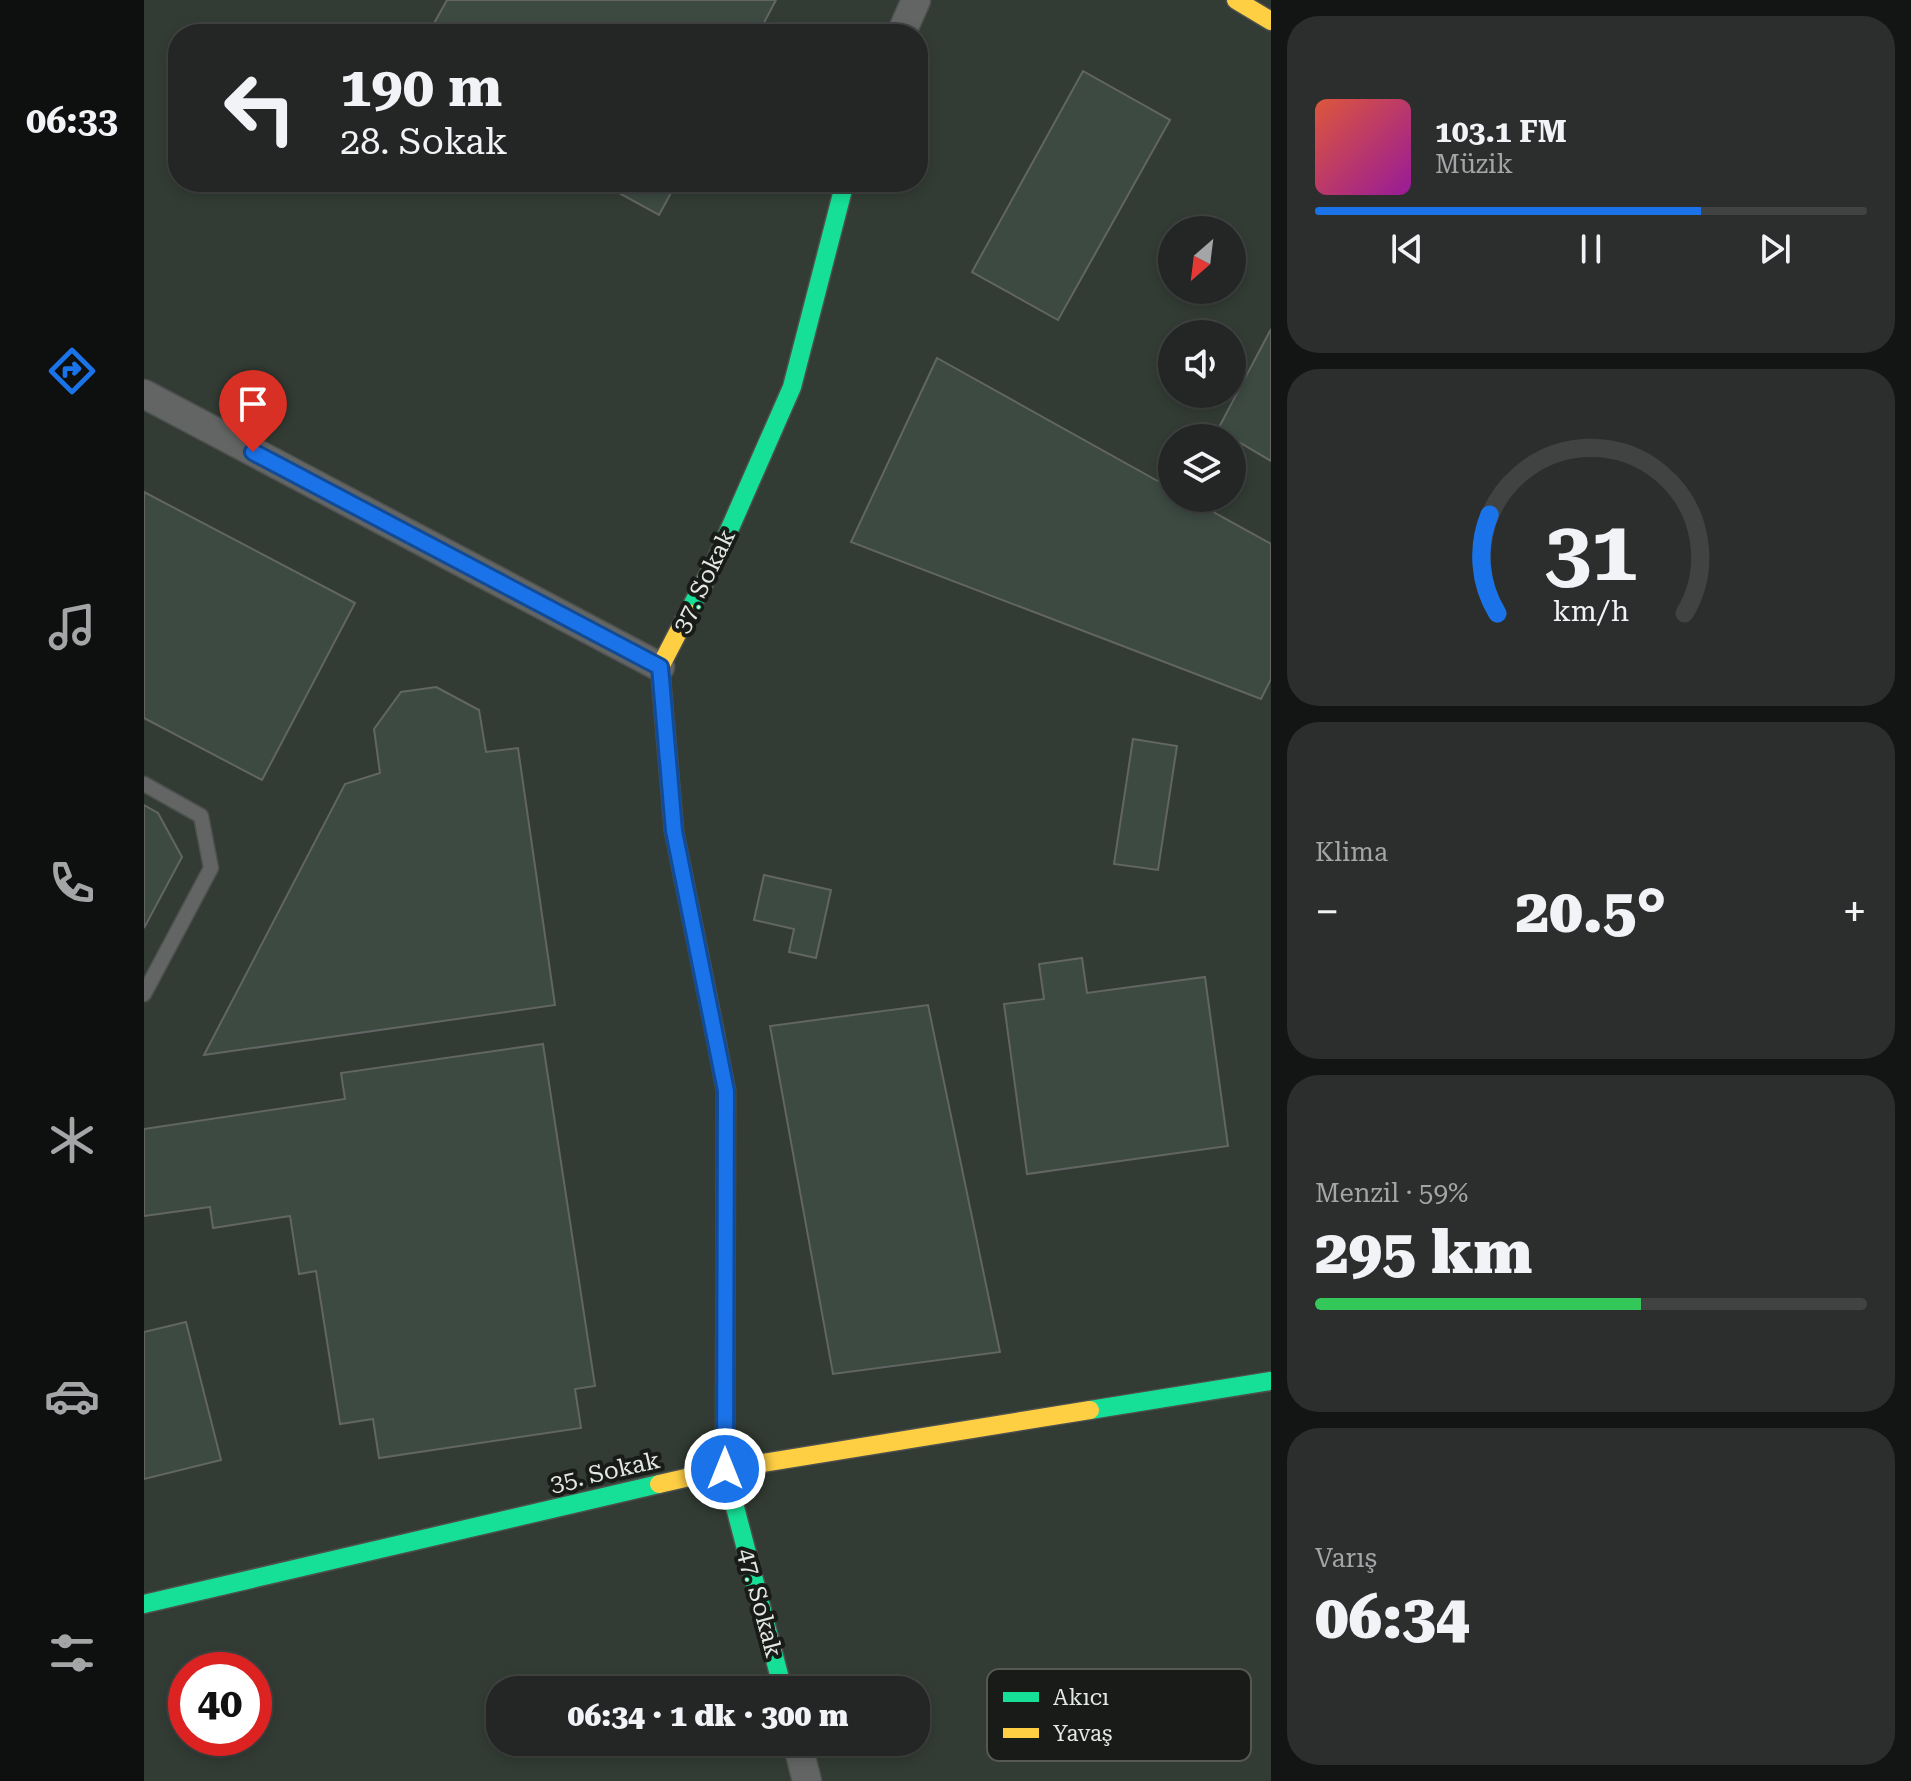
<!DOCTYPE html>
<html lang="tr">
<head>
<meta charset="utf-8">
<style>
  body { margin:0; font-family:"Roboto Serif",serif; background:#2b2e2d; color:#f1f3f6; height:100vh; display:flex; flex-direction:column; font-size:30px; white-space:nowrap }
  * { box-sizing:border-box; margin:0 }
  p { font-size:26px; color:#a3a5a7 }
  .icon { flex:none; width:44px; height:44px; fill:none; stroke:currentColor; stroke-width:2; stroke-linecap:round; stroke-linejoin:round }
  .map { position:relative; flex:1; overflow:hidden }
  .side { display:flex; flex-direction:column; gap:16px; padding:16px; background:#131514; width:640px }
  .side>* { flex:none }
  .guide { position:absolute; left:24px; top:24px; width:760px; height:168px; border-radius:32px; box-shadow:0 4px 12px #0003,0 0 0 2px #404342; background:#232625; color:#f1f3f6; overflow:hidden }
  .needle { width:52px; rotate:208deg }
  .buttons { position:absolute; left:1014px; top:216px; display:grid; gap:16px }
  .buttons a { display:grid; place-items:center; width:88px; height:88px; border-radius:50%; background:#232625; box-shadow:0 4px 12px #0003,0 0 0 2px #404342; font-size:40px }
  .speed { position:absolute; left:24px; top:1652px; display:flex; gap:16px; font-size:40px; font-weight:700; text-align:center }
  .speed>* { display:grid; place-content:center; width:104px; height:104px; border-radius:50%; background:#232625; box-shadow:0 4px 12px #0003,0 0 0 2px #404342; line-height:1 }
  .speed .limit { border:12px solid #d22; background:#fff; color:#111 }
  .pin { position:absolute; display:grid; place-items:center; width:68px; height:68px; color:#fff; margin:-82px -34px; border-radius:50% 50% 50% 0; rotate:-45deg; box-shadow:0 0 8px #0007 }
  .pin .icon { rotate:45deg }
  .me { position:absolute; width:88px; margin:-44px; rotate:0deg; stroke-linejoin:round; filter:drop-shadow(0 0 6px #0008) }
  .turn { display:flex; align-items:center; gap:28px; height:168px; padding:0 40px; font-size:36px }
  .turn .icon { width:104px; height:104px; stroke-width:2.5 }
  .turn b { display:block; font-size:56px; line-height:68px }
  .big { font-size:60px; font-weight:800; line-height:1.1 }
  .side .tile { flex:1; display:flex; flex-direction:column; justify-content:center; gap:12px; min-width:0; padding:0 28px; border-radius:32px; background:#2b2e2d }
  .side .dial { align-items:center; gap:0 }
  .dial svg { height:208px; overflow:visible; fill:none; stroke:#404342; stroke-width:7; stroke-linecap:round; text-anchor:middle }
  .dial text { fill:#f1f3f6; stroke:none }
  .song { display:flex; align-items:center; gap:24px }
  .cover { width:96px; height:96px; border-radius:12px; background:linear-gradient(135deg,hsl(10 70% 55%),hsl(300 70% 35%)) }
  .played { height:8px; border-radius:4px; background:linear-gradient(90deg,#1a73e8 70%,#404342 70%) }
  .keys { display:flex; justify-content:space-around; direction:ltr }
  .heat { display:flex; justify-content:space-between; align-items:center; font-size:44px; direction:ltr }
  .charge { height:12px; border-radius:6px; background:linear-gradient(90deg,#34c759 59%,#404342 0) }
  .trip { position:absolute; left:342px; top:1676px; width:444px; height:80px; border-radius:32px; background:#232625; box-shadow:0 4px 12px #0003,0 0 0 2px #404342; font-weight:800; line-height:80px; text-align:center }
  main { display:flex; flex:1; min-height:0 }
  .tab-bar { display:flex; flex-direction:column; width:144px; justify-content:space-around; align-items:center; background:#0e0f0f; color:#a3a5a7 }
  .tab-bar .icon { width:56px; height:56px }
  .tab-bar .active { color:#1a73e8 }
  .tab-bar b { font-size:36px; color:#f1f3f6 }
  .map>svg:first-child { display:block }
  .built { fill:#323c34; fill-rule:evenodd }
  .building { fill:#3c4a42; stroke:#626563; stroke-width:2 }
  .lines { fill:none; stroke-linecap:round; stroke-linejoin:round }
  .lane-casing { stroke:#4d504e; stroke-width:17 }
  .street-casing { stroke:#4d504e; stroke-width:31 }
  .fast-casing { stroke:#4d504e; stroke-width:21 }
  .slow-casing { stroke:#4d504e; stroke-width:21 }
  .lane { stroke:#626563; stroke-width:14 }
  .street { stroke:#626563; stroke-width:28 }
  .fast { stroke:#16e098; stroke-width:18 }
  .slow { stroke:#ffcf43; stroke-width:18 }
  .route-casing { stroke:#114b97; stroke-width:20 }
  .route { stroke:#1a73e8; stroke-width:14 }
  .labels { text-anchor:middle; stroke-width:8; stroke-linejoin:round; paint-order:stroke }
  .street-label { font-size:24px; fill:#e4e8e5; stroke:#191b19 }
  .key { fill:#191b19; stroke:#565856; stroke-width:2 }
  .key-label { font-size:22px; fill:#e4e8e5 }
</style>
</head>
<body>
<main>
<nav class="tab-bar">
<b>06:33</b>
<svg class="icon active" aria-label="directions" viewBox="0 0 24 24"><path d="M12 3l9 9-9 9-9-9zM9 14v-3h6M13 9l2 2-2 2"/></svg>
<svg class="icon" aria-label="music" viewBox="0 0 24 24"><path d="M9 18V5l10-2v13"/><circle cx="6" cy="18" r="3"/><circle cx="16" cy="16" r="3"/></svg>
<svg class="icon" aria-label="phone" viewBox="0 0 24 24"><path d="M5 4h4l2 5-3 2q2 4 5 5l2-3 5 2v4C11 20 4 13 5 4z"/></svg>
<svg class="icon" aria-label="climate" viewBox="0 0 24 24"><path d="M12 3v18M4 7l16 10M4 17L20 7"/></svg>
<svg class="icon" aria-label="car" viewBox="0 0 24 24"><path d="M5 17H2v-5l4-1 3-4h7l3 4 3 1v5h-3M9 17h6M6 11h13"/><circle cx="7" cy="17" r="2"/><circle cx="17" cy="17" r="2"/></svg>
<svg class="icon" aria-label="filters" viewBox="0 0 24 24"><path d="M4 7h16M4 17h16"/><circle cx="9" cy="7" r="2"/><circle cx="15" cy="17" r="2"/></svg>
</nav>
<div class="map">
<svg width="1127" height="1781" viewBox="0 0 1127 1781">
  <rect width="100%" height="100%" fill="#2f3331"/>
  <path class="built" d="M0,0H1127V1781H0ZM34,34H774V182H34ZM1028,230H1088V290H1028ZM1028,334H1088V394H1028ZM1028,438H1088V498H1028ZM42,1670H110V1738H42ZM356,1690H772V1742H356Z"/>
  <g class="building">
    <polygon points="303,0 632,0 614,34 284,34"/>
    <polygon points="939,71 1026,120 914,320 828,272"/>
    <polygon points="455,182 533,182 515,215"/>
    <polygon points="1127,329 1127,461 1088,438 1073,431"/>
    <polygon points="793,358 1028,489 1028,498 1044,498 1127,544 1127,679 1117,699 707,542"/>
    <polygon points="0,492 211,603 118,780 0,718"/>
    <polygon points="292,687 335,710 342,752 374,748 411,1005 60,1055 201,784 236,773 230,729 257,692"/>
    <polygon points="989,739 1033,746 1014,870 970,864"/>
    <polygon points="0,805 14,813 38,857 0,928"/>
    <polygon points="620,875 687,890 672,958 645,952 650,929 610,920"/>
    <polygon points="938,958 943,993 1061,977 1084,1146 883,1174 860,1004 900,999 895,964"/>
    <polygon points="784,1005 856,1352 689,1374 626,1026"/>
    <polygon points="399,1044 451,1386 431,1389 437,1428 235,1458 229,1419 196,1424 172,1271 155,1274 146,1216 69,1228 66,1207 0,1216 0,1129 201,1099 197,1073"/>
    <polygon points="42,1322 77,1460 0,1479 0,1332"/>
  </g>
  <g class="lines">
    <g class="lane-casing">
      <polyline id="lane" points="0,784 57,816 67,868 0,994"/>
    </g>
    <g class="street-casing">
      <g id="street">
        <polyline points="757,34 772,0"/>
        <polyline points="0,394 516,667"/>
        <polyline points="653,1742 663,1781"/>
      </g>
    </g>
    <g class="fast-casing">
      <g id="fast">
        <polyline points="544,613 572,560 648,387 701,182"/>
        <polyline points="571,1034 582,1091 581,1469 639,1690"/>
        <polyline points="946,1410 1127,1381"/>
        <polyline points="0,1604 515,1484"/>
      </g>
    </g>
    <g class="slow-casing">
      <g id="slow">
        <polyline points="1092,0 1127,21"/>
        <polyline points="544,613 516,667 530,831 571,1034"/>
        <polyline points="515,1484 581,1469 946,1410"/>
      </g>
    </g>
    <use href="#lane" class="lane"/>
    <use href="#street" class="street"/>
    <use href="#fast" class="fast"/>
    <use href="#slow" class="slow"/>
  </g>
  <g class="lines">
    <g class="route-casing">
      <polyline id="route" points="109,452 516,667 530,831 582,1091 581,1469"/>
    </g>
    <use href="#route" class="route"/>
  </g>
  <g class="labels">
    <g class="street-label">
      <text transform="translate(560 581) rotate(-64)" y="8">37. Sokak</text>
      <text transform="translate(461 1472) rotate(-13)" y="8">35. Sokak</text>
      <text transform="translate(616 1603) rotate(75)" y="8">47. Sokak</text>
    </g>
  </g>
  <rect x="843" y="1669" width="264" height="92" rx="12" class="key"/>
  <rect x="859" y="1692" width="36" height="10" fill="#16e098"/>
  <rect x="859" y="1728" width="36" height="10" fill="#ffcf43"/>
  <g class="key-label">
    <text x="909" y="1705">Akıcı</text>
    <text x="909" y="1741">Yavaş</text>
  </g>
</svg>
<div class="buttons">
<a><svg class="needle" viewBox="-14 -14 28 28"><path d="M0-13l5 13h-10z" fill="#e53935"/><path d="M0 13l5-13h-10z" fill="#a3a5a7"/></svg></a>
<a><svg class="icon" aria-label="sound" viewBox="0 0 24 24"><path d="M4 9h4l5-4v14l-5-4H4zM17 9q2 3 0 6"/></svg></a>
<a><svg class="icon" aria-label="layers" viewBox="0 0 24 24"><path d="M12 4l9 5-9 5-9-5zM3 14l9 5 9-5"/></svg></a>
</div>
<div class="speed"><div class="limit">40</div></div>
<div class="pin" style="left:109px;top:452px;background:#d93025"><svg class="icon" aria-label="arrive" viewBox="0 0 24 24"><path d="M6 21V4h12l-3 4 3 4H6"/></svg></div>
<svg class="me" style="left:581px;top:1469px" viewBox="-20 -20 40 40"><circle r="17" fill="#1a73e8" stroke="#fff" stroke-width="3"/><path d="M0-11L8 9 0 5-8 9z" fill="#fff"/></svg>
<div class="trip">06:34 · 1 dk · 300 m</div>
<div class="guide">
<div class="turn"><svg class="icon" aria-label="left" viewBox="0 0 24 24"><path d="M17 20v-9H6M10 6l-5 5 5 5"/></svg><div><b>190 m</b>28. Sokak</div></div>
</div>
</div>
<section class="side">
<div class="tile">
<div class="song"><i class="cover"></i><div><b>103.1 FM</b><p>Müzik</p></div></div>
<div class="played"></div>
<div class="keys"><svg class="icon" aria-label="previous" viewBox="0 0 24 24"><path d="M18 5L8 12l10 7zM5 5v14"/></svg><svg class="icon" aria-label="pause" viewBox="0 0 24 24"><path d="M8 5v14M16 5v14"/></svg><svg class="icon" aria-label="next" viewBox="0 0 24 24"><path d="M6 5l10 7-10 7zM19 5v14"/></svg></div>
</div>
<div class="tile dial"><svg viewBox="0 0 100 80">
<path d="M14 69A42 42 0 1 1 86 69"/>
<path d="M14 69A42 42 0 0 1 11 31" stroke="#1a73e8"/>
<text x="50" y="56" font-size="32" font-weight="700">31</text>
<text x="50" y="72" font-size="11">km/h</text>
</svg></div>
<div class="tile"><p>Klima</p>
<div class="heat"><a>−</a><b class="big">20.5°</b><a>+</a></div>
</div>
<div class="tile"><p>Menzil · 59%</p><b class="big">295 km</b><div class="charge"></div></div>
<div class="tile"><p>Varış</p><b class="big">06:34</b></div>
</section>
</main>
</body>
</html>
